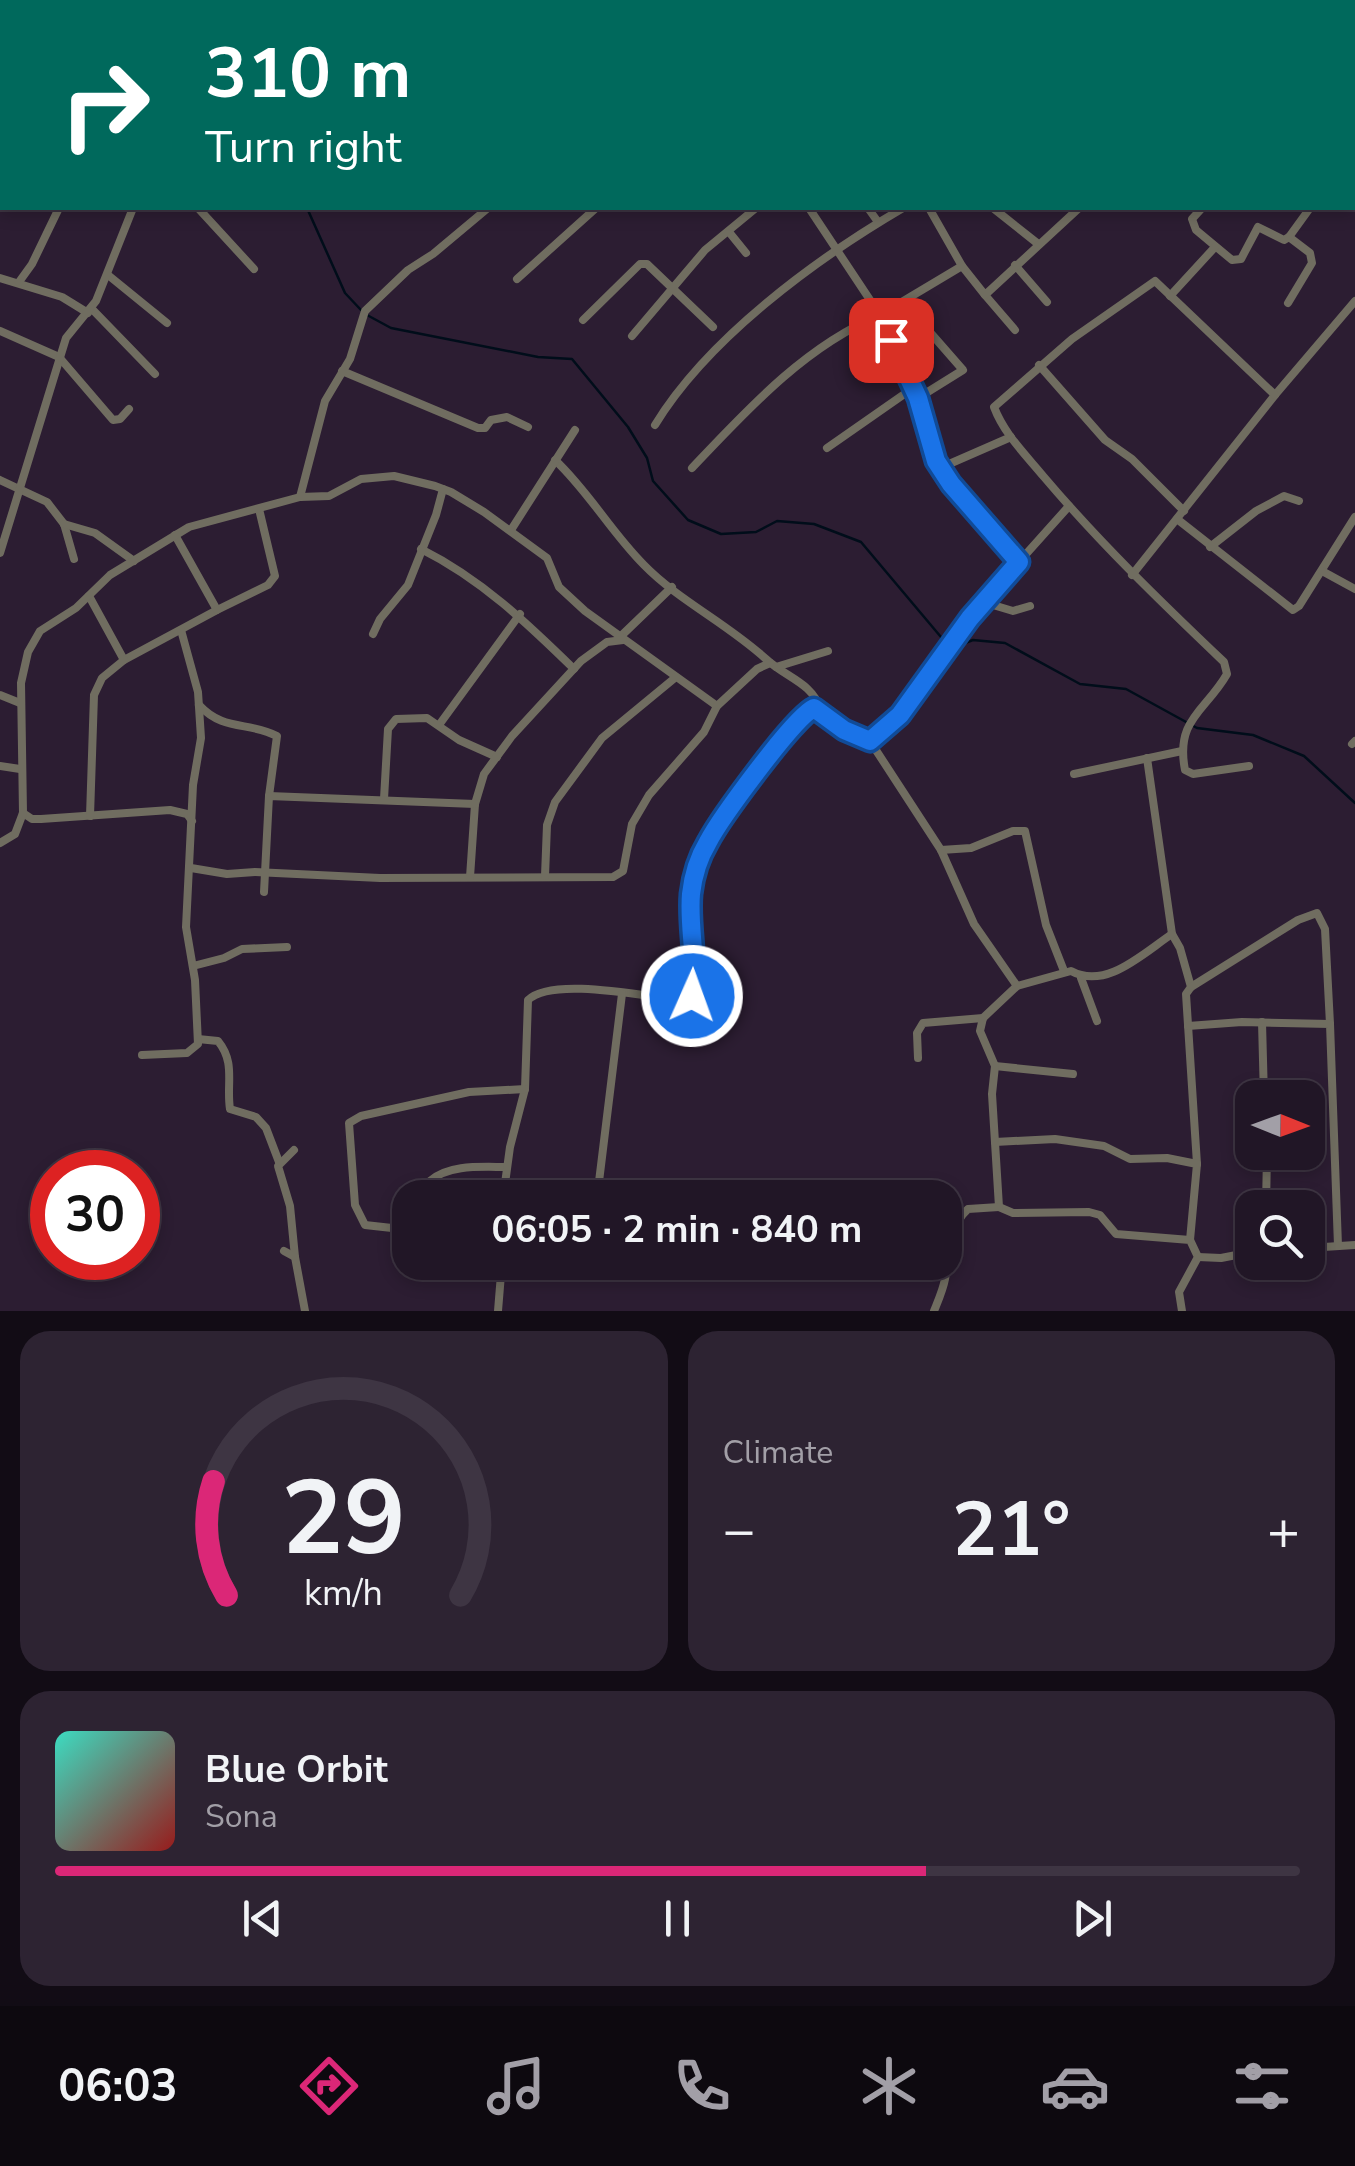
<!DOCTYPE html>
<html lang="en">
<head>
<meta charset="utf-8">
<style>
  body { margin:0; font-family:"Nunito Sans",sans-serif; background:#2d2332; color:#f1f3f6; height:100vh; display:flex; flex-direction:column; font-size:38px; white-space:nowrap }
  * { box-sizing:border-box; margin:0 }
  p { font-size:32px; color:#a29fa7 }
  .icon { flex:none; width:55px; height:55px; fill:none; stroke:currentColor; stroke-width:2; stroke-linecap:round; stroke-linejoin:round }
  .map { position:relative; height:1311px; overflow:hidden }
  .drawer { display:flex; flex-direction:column; gap:20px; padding:20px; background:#120c15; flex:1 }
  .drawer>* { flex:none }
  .top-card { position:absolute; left:0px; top:0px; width:1355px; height:210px; box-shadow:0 5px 15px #0003,0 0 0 2px #3e3543; background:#00695c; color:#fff; overflow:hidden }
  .needle { width:65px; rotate:91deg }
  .tools { position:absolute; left:1235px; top:1080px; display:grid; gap:20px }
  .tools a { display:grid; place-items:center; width:90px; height:90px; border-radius:20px; background:#211626; box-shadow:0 5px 15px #0003,0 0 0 2px #3e3543; font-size:50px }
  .speed { position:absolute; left:30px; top:1150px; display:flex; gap:20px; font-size:50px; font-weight:700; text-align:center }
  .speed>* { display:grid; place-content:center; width:130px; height:130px; border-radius:50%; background:#211626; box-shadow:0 5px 15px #0003,0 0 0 2px #3e3543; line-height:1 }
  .speed .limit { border:15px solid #d22; background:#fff; color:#111 }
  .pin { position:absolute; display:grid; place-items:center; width:85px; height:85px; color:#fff; margin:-42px; border-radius:20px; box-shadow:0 5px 15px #0006 }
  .me { position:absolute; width:110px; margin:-55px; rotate:2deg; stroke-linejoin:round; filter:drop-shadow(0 0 8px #0008) }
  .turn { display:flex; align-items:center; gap:35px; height:210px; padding:0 40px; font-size:45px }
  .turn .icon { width:130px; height:130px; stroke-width:2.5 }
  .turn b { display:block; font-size:70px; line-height:85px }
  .big { font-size:75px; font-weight:700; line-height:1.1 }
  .drawer .tile { flex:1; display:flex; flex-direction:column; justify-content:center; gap:15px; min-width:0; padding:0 35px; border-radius:30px; background:#2d2332 }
  .drawer .dial { align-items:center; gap:0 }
  .dial svg { height:260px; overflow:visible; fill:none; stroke:#3e3543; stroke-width:7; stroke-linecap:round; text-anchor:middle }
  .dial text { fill:#f1f3f6; stroke:none }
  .song { display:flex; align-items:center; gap:30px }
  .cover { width:120px; height:120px; border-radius:15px; background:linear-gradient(135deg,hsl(170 70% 55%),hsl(0 70% 35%)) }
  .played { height:10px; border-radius:5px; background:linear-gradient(90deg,#db2777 70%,#3e3543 70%) }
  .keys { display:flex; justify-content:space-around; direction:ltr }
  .heat { display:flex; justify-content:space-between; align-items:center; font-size:55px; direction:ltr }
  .drawer .tiles { flex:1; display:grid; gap:20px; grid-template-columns:1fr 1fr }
  .tile:last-child { grid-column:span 2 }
  .trip { position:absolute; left:392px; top:1180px; width:570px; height:100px; border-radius:30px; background:#211626; box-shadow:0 5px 15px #0003,0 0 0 2px #3e3543; font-weight:700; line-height:100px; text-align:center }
  .tabs { display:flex; height:160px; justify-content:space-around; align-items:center; background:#0d090f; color:#a29fa7 }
  .tabs .icon { width:70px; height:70px }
  .tabs .current { color:#db2777 }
  .tabs b { font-size:45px; color:#f1f3f6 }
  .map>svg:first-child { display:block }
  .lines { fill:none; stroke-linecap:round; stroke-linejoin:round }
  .stream { stroke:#000d1a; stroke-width:2.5 }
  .minor { stroke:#706d60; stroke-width:8 }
  .route-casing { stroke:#114b97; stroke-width:25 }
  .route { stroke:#1a73e8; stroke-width:18 }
</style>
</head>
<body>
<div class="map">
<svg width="1355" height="1311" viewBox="0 0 1355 1311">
  <rect width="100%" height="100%" fill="#2c1d32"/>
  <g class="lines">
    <g class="stream">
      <polyline points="183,0 186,2"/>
      <polyline points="66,2 70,0"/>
      <polyline points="0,32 2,31"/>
      <polyline points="307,208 345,293 361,310"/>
      <polyline points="367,315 391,328 538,357 572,359 628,427 647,458 653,481 688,520 721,534 756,532 777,521 814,524 861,542 946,643"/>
      <polyline points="952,648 973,640 1005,643 1080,684 1126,689 1197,728 1253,735 1304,756 1355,803"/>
    </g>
    <g class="minor">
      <polyline points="364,0 365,2"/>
      <polyline points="588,0 590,2"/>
      <polyline points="932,0 933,2"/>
      <polyline points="1086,0 1088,2"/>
      <polyline points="306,2 311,0"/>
      <polyline points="569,2 574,0"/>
      <polyline points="745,2 749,0"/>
      <polyline points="866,2 866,0"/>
      <polyline points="1005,2 1008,0"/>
      <polyline points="1292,2 1294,0"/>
      <polyline points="0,44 2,47"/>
      <polyline points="0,80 2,80"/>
      <polyline points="0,100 2,95"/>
      <polyline points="1352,126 1355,130"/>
      <polyline points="1352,163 1355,160"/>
      <polyline points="198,208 254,269"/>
      <polyline points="868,208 878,222"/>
      <polyline points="929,208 962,266"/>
      <polyline points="993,208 1037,243"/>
      <polyline points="1202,208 1192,219 1196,230 1232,260 1241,259 1258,227 1284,240 1289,237 1310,253 1312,263 1288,303"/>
      <polyline points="729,232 746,253"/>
      <polyline points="1289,237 1310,208"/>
      <polyline points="1015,265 1047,302"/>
      <polyline points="108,275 167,323"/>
      <polyline points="0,278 62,297 88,313"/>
      <polyline points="517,279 596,208"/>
      <polyline points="19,282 32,264 59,208"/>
      <polyline points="985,295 1015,330"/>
      <polyline points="1170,296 1215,247"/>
      <polyline points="91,308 155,374"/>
      <polyline points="583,320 640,264 647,264 713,327"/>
      <polyline points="0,331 59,357 113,420 120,419 129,409"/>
      <polyline points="632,336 705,250 756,208"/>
      <polyline points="1039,365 1105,440 1132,459 1184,511"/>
      <polyline points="342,371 478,428 485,428 491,420 507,417 528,427"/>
      <polyline points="918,398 963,370 928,330"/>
      <path d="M655,425C708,338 816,259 903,208"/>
      <polyline points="827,448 913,388"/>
      <path d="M555,460C589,492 611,532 644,565C678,600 728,624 766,659C785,677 813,683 820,709"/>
      <path d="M692,468C747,410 805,346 880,315L809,208"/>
      <polyline points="940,468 1011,437"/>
      <polyline points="0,480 47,502 64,524 74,559"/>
      <polyline points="300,497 325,401 350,359 365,311 408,270 433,254 488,208"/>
      <polyline points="1177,519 1293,610 1299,606 1355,517"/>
      <polyline points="64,524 95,533 134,561"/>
      <polyline points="511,530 575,430"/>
      <polyline points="1210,547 1256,511 1284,496 1299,501"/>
      <path d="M421,549C481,579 527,623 574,669"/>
      <polyline points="0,553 66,338 96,301 133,208"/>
      <polyline points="1019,562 951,484 936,461 918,398 880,315 962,266 985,295 1079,208"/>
      <polyline points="1322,571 1355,589"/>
      <polyline points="1132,575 1275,395 1355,301"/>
      <polyline points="89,596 124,660 217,610 175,535"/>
      <polyline points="983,602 1013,611 1030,606"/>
      <polyline points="217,610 268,585 275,576 259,509"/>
      <polyline points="373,634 380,619 408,585 436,515 443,489"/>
      <polyline points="620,637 672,587"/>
      <polyline points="776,667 828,651"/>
      <polyline points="0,695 20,703"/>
      <path d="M199,705C224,732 248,721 277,736L269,796"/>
      <polyline points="439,725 520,614"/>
      <polyline points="870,741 900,715 983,602 1069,506"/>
      <polyline points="1352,744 1355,741"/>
      <polyline points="1147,758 1172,934 1180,948 1191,987 1186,994 1197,1164"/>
      <polyline points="0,766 20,769"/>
      <path d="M1249,766L1193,774L1185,770C1175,719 1206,711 1227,674L1224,662C1161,602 1100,543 1044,477C1026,455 1004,434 994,407L1072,339L1155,281L1275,395"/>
      <polyline points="1074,774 1182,751"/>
      <polyline points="384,799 388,729 396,719 427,718 459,740 497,757"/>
      <polyline points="23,813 32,819 41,819 170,810 187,814 192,821"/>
      <polyline points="90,816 94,695 102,678 124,660"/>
      <polyline points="0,843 15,834 23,813 21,683 28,652 40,631 76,608 110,575 189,527 300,497 329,496 361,479 394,476 435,486 451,492 484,512 547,558 559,587 585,611 717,706"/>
      <polyline points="941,850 971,848 1013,831 1025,831 1046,925 1064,971"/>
      <polyline points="191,868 227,874 255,872 380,878 613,877 623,871 632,824 649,795 704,732 717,706 757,669 770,663"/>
      <polyline points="545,876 547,825 555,802 602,738 676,677"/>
      <polyline points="470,877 475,804 484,774 512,736 581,661 607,642 623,640"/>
      <polyline points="264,892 269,796 475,804"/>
      <polyline points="193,966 224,958 242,949 287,947"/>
      <polyline points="1081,978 1097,1021"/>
      <path d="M1017,986L1071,971C1106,990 1142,954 1172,934"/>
      <polyline points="1191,987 1298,920 1317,913 1325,929 1330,1024"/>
      <polyline points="1262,1022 1264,1098"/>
      <polyline points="1188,1026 1242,1022 1330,1024 1338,1246"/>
      <path d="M198,1039L218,1041C236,1063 226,1084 230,1109L256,1117L266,1128L279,1162"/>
      <polyline points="142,1055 187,1053 198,1044 195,980 186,927 193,785 201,738 198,692 181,630"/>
      <polyline points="918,1058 917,1033 923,1023 983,1018"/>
      <polyline points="995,1066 1073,1074"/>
      <polyline points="995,1142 1055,1139 1104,1146 1130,1159 1167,1158 1197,1164 1190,1240"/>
      <polyline points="294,1150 278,1166 290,1206 295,1257"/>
      <path d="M433,1198L430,1181C449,1164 482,1167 506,1167"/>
      <path d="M503,1198L510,1147L525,1089L528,1000C552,976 647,997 681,1000L692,996L691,895L699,861L709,840L776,749L806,712L820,709L844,730L870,741L941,850L974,924L1017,986L983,1018L980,1031L995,1066L992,1094L999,1207L1013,1213L1089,1212L1100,1215L1116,1234L1190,1240L1198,1257L1179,1292L1182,1311"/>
      <polyline points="597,1198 622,994"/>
      <polyline points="1266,1208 1267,1152"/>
      <polyline points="410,1230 365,1225 355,1205 349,1123 361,1116 469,1092 525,1089"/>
      <polyline points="1308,1248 1355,1245"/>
      <polyline points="284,1251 295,1257 305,1311"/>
      <polyline points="1198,1257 1221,1258 1252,1252"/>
      <polyline points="498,1311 502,1262"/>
      <path d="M934,1311C938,1301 943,1290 945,1279C950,1254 948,1227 968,1209L999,1207"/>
    </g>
  </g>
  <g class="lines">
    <g class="route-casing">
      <path id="route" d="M692,996C698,962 688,927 691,894C693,876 699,857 708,842C720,819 794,717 814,708L844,730L870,741L900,715L970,618L1019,562L951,484L936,461L918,398L891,340"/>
    </g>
    <use href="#route" class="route"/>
  </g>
</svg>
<div class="tools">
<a><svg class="needle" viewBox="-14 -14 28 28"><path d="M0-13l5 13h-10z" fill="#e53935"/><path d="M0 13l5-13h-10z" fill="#a29fa7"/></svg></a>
<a><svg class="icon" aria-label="search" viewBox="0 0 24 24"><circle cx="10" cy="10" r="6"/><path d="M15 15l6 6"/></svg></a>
</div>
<div class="speed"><div class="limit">30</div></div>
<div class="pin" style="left:891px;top:340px;background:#d93025"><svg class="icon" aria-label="arrive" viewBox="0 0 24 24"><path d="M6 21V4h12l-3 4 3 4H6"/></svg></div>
<svg class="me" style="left:692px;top:996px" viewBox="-20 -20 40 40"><circle r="17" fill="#1a73e8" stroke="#fff" stroke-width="3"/><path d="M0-11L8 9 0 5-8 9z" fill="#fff"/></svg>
<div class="trip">06:05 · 2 min · 840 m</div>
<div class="top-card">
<div class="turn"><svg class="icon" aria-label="right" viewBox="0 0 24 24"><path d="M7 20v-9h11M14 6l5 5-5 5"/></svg><div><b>310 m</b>Turn right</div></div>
</div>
</div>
<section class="drawer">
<div class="tiles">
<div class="tile dial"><svg viewBox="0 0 100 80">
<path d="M14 69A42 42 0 1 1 86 69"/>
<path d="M14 69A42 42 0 0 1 10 34" stroke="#db2777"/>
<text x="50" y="56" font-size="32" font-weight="700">29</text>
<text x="50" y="72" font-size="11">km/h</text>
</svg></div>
<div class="tile"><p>Climate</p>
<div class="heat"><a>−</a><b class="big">21°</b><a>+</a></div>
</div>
<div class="tile">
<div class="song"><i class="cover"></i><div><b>Blue Orbit</b><p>Sona</p></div></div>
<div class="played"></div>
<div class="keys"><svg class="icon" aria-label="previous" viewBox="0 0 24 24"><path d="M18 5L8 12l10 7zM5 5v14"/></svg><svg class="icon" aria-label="pause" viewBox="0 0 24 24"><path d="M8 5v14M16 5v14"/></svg><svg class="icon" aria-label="next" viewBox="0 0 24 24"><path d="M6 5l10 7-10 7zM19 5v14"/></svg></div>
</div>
</div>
</section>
<nav class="tabs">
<b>06:03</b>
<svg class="icon current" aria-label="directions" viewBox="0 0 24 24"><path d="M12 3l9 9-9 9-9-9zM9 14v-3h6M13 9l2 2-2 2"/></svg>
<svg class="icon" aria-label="music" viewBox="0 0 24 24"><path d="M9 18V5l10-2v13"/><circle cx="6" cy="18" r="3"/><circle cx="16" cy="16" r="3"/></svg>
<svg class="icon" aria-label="phone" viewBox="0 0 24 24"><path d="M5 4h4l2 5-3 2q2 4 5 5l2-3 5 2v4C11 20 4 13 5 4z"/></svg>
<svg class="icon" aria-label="climate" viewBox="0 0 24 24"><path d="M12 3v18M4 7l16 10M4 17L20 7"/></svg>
<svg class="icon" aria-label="car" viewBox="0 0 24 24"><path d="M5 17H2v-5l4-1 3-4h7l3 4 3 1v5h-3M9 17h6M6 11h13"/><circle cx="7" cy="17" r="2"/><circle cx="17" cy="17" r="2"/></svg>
<svg class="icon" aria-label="filters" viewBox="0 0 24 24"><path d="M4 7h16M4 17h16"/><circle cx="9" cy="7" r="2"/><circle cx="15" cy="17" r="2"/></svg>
</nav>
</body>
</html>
